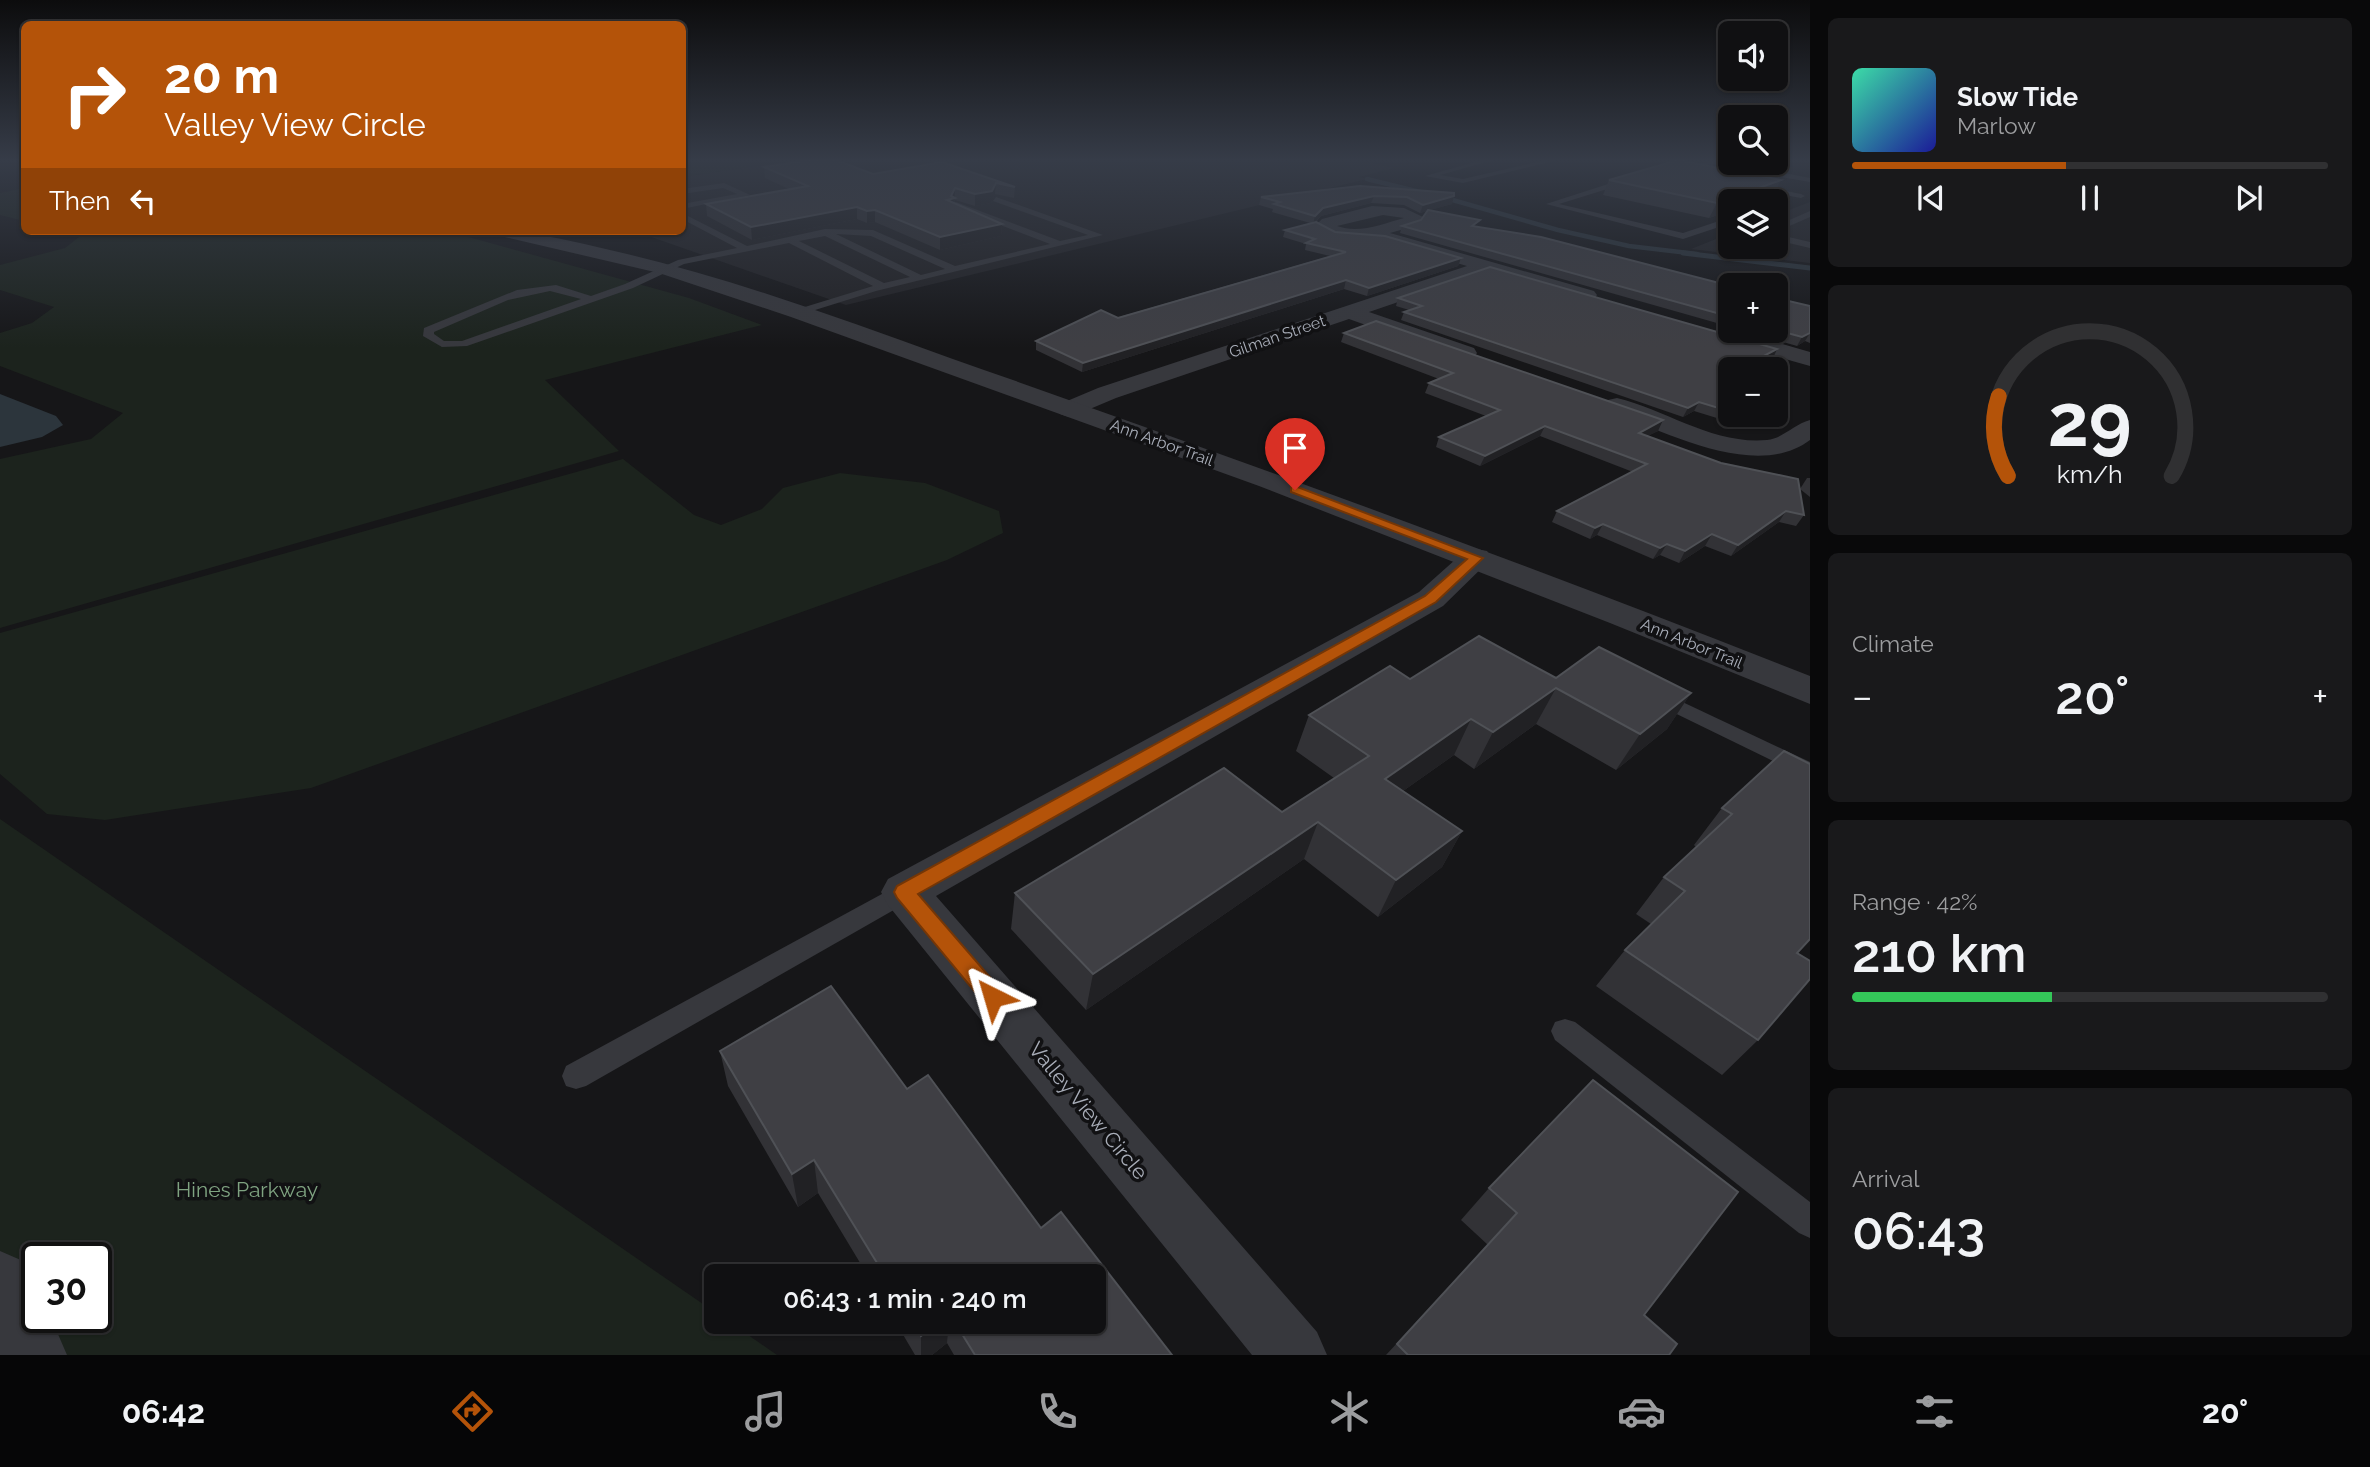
<!DOCTYPE html>
<html lang="en">
<head>
<meta charset="utf-8">
<style>
  body { margin:0; font-family:Raleway,sans-serif; background:#19191b; color:#f1f3f6; height:100vh; display:flex; flex-direction:column; font-size:26px; white-space:nowrap }
  * { box-sizing:border-box; margin:0 }
  p { font-size:23px; color:#9c9d9f }
  .icon { flex:none; width:38px; height:38px; fill:none; stroke:currentColor; stroke-width:2; stroke-linecap:round; stroke-linejoin:round }
  .map { position:relative; flex:1; overflow:hidden }
  .drawer { display:flex; flex-direction:column; gap:18px; padding:18px; background:#09090a; width:560px }
  .drawer>* { flex:none }
  .top-card { position:absolute; left:21px; top:21px; width:665px; height:214px; border-radius:10px; box-shadow:0 2px 5px #0004,0 0 0 2px #303032; background:#b45309; color:#fff; overflow:hidden }
  .fabs { position:absolute; left:1718px; top:21px; display:grid; gap:14px }
  .fabs a { display:grid; place-items:center; width:70px; height:70px; border-radius:10px; background:#101012; box-shadow:0 2px 5px #0004,0 0 0 2px #303032; font-size:35px }
  .speed { position:absolute; left:21px; top:1242px; display:flex; gap:14px; font-size:35px; font-weight:700; text-align:center }
  .speed>* { display:grid; place-content:center; width:91px; height:91px; border-radius:50%; background:#101012; box-shadow:0 2px 5px #0004,0 0 0 2px #303032; line-height:1 }
  .speed .limit { border:4px solid #111; border-radius:10px; background:#fff; color:#111 }
  .pin { position:absolute; display:grid; place-items:center; width:60px; height:60px; color:#fff; margin:-72px -30px; border-radius:50% 50% 50% 0; rotate:-45deg; box-shadow:0 0 7px #0007 }
  .pin .icon { rotate:45deg }
  .me { position:absolute; width:77px; margin:-38px; rotate:320deg; stroke-linejoin:round; filter:drop-shadow(0 0 5px #0008) }
  .turn { display:flex; align-items:center; gap:24px; height:147px; padding:0 28px; font-size:32px }
  .turn .icon { width:91px; height:91px; stroke-width:2.5 }
  .turn b { display:block; font-size:49px; line-height:60px }
  .then { display:flex; align-items:center; height:66px; padding:0 28px; background:#0003; gap:14px; font-size:26px }
  .big { font-size:52px; font-weight:600; line-height:1.1 }
  .drawer .widget { flex:1; display:flex; flex-direction:column; justify-content:center; gap:10px; min-width:0; padding:0 24px; border-radius:10px; background:#19191b }
  .drawer .dial { align-items:center; gap:0 }
  .dial svg { height:182px; overflow:visible; fill:none; stroke:#303032; stroke-width:7; stroke-linecap:round; text-anchor:middle }
  .dial text { fill:#f1f3f6; stroke:none }
  .song { display:flex; align-items:center; gap:21px }
  .cover { width:84px; height:84px; border-radius:10px; background:linear-gradient(135deg,hsl(160 70% 55%),hsl(240 70% 35%)) }
  .played { height:7px; border-radius:4px; background:linear-gradient(90deg,#b45309 45%,#303032 45%) }
  .keys { display:flex; justify-content:space-around; direction:ltr }
  .heat { display:flex; justify-content:space-between; align-items:center; font-size:38px; direction:ltr }
  .charge { height:10px; border-radius:5px; background:linear-gradient(90deg,#34c759 42%,#303032 0) }
  .trip { position:absolute; left:704px; top:1264px; width:402px; height:70px; border-radius:10px; background:#101012; box-shadow:0 2px 5px #0004,0 0 0 2px #303032; font-weight:600; line-height:70px; text-align:center }
  .menu { display:flex; height:112px; justify-content:space-around; align-items:center; background:#060607; color:#9c9d9f }
  .menu .icon { width:49px; height:49px }
  .menu .on { color:#b45309 }
  .menu b { font-size:32px; color:#f1f3f6 }
  main { display:flex; flex:1; min-height:0 }
  .map>svg:first-child { display:block }
  .built { fill:#222225 }
  .green { fill:#1c231d; fill-rule:evenodd }
  .water { fill:#2c353c }
  .lines { fill:none; stroke-linecap:round; stroke-linejoin:round }
  .stream-far1 { stroke:#2c353c; stroke-width:4.5 }
  .stream { stroke:#2c353c; stroke-width:5 }
  .service { fill:#37383d; fill-rule:evenodd }
  .minor { fill:#37383d; fill-rule:evenodd }
  .tertiary { fill:#37383d; fill-rule:evenodd }
  .wall { fill:#323236 }
  .shaded-wall { fill:#212124 }
  .building { fill:#3f3f44; stroke:#4f5156; stroke-width:2 }
  .route { fill:#b45309; stroke:#753606; stroke-width:2 }
  .labels { text-anchor:middle; stroke-width:7; stroke-linejoin:round; paint-order:stroke }
  .far-street-label { font-size:16px; fill:#a8adb8; stroke:#111113 }
  .near-street-label { font-size:21px; fill:#a8adb8; stroke:#111113 }
  .near-park-label { font-size:21px; fill:#7fa381; stroke:#111113 }
</style>
</head>
<body>
<main>
<div class="map">
<svg width="1810" height="1355" viewBox="0 0 1810 1355">
  <rect width="100%" height="100%" fill="#161618"/>
  <g class="built">
    <polygon points="799,159 1352,159 1394,168 1359,177 1367,179 846,305 634,231 682,231 683,177"/>
    <polygon points="1810,202 1810,263 1691,249 1731,233 1731,247 1776,247 1776,215"/>
  </g>
  <g class="green">
    <polygon points="683,159 799,159 683,177"/>
    <polygon points="24,188 24,221 0,215 0,193"/>
    <polygon points="61,231 447,231 689,298 762,325 545,380 619,451 0,628 0,459 91,439 123,413 0,366 0,333 32,323 54,307 0,290 0,265 65,248 79,237"/>
    <polygon points="623,459 694,515 721,525 762,509 783,488 840,473 925,483 999,511 1003,533 947,560 311,788 105,820 47,814 0,774 0,633"/>
    <path d="M0,819L716,1313V1321H728L777,1355H0ZM37,1258H96V1318H37Z"/>
  </g>
  <polygon class="water" points="0,394 56,416 63,425 42,437 0,447"/>
  <g class="lines">
    <g class="stream-far1">
      <polyline points="1367,179 1424,193"/>
      <polyline points="1442,197 1558,230 1629,246 1697,254"/>
    </g>
    <polyline class="stream" points="1683,253 1810,268"/>
    <g class="service">
      <polygon points="1486,159 1497,159 1440,175 1463,179 1550,159 1562,159 1463,183 1425,176"/>
      <polygon points="1731,159 1731,162 1673,169 1669,167"/>
      <polygon points="1736,163 1746,163 1763,169 1810,178 1810,182 1758,173"/>
      <polygon points="1630,177 1633,181 1559,204 1683,233 1731,217 1731,223 1683,239 1546,204"/>
      <polygon points="724,183 750,195 682,209 682,204 737,194 723,188 682,194 682,189"/>
      <polygon points="1751,184 1801,194 1805,196 1801,198 1748,188"/>
      <path d="M996,197L1103,235L876,291L799,315L794,312L795,310L873,286L789,243L684,264L633,288L467,346L442,347L423,336L424,328L517,290L556,285L591,296L625,284L678,260L737,248L682,219V213L747,246L825,229L873,230L955,266L1050,244L953,207L956,202L1060,241L1088,235L993,201ZM836,234L871,236L945,269L921,275ZM825,236L910,277L884,283L799,241ZM550,291L581,299L462,341H444L434,334V332L508,300Z"/>
      <polygon points="1810,211 1810,217 1776,232 1776,226"/>
      <polygon points="1776,234 1810,242 1810,248 1776,240"/>
      <polygon points="1657,690 1810,762 1810,779 1650,701 1647,696 1650,691"/>
      <polygon points="904,882 913,885 916,892 913,899 586,1086 576,1089 566,1086 562,1076 566,1066"/>
      <polygon points="1565,1019 1575,1022 1810,1202 1810,1238 1799,1233 1555,1040 1551,1031 1555,1022"/>
    </g>
    <g class="minor">
      <path d="M1372,206L1404,208L1423,217L1418,225L1390,233L1594,291L1597,295L1594,299L1587,301L1486,272L1369,312L1474,348L1477,353L1474,358H1458L1349,319L1116,398L1078,414L1069,417L1060,414L1056,409L1060,404L1098,388L1467,266C1436,257 1403,244 1371,239C1352,235 1329,243 1315,226L1322,219ZM1383,215L1404,218C1382,224 1359,234 1337,226Z"/>
      <polygon points="1730,329 1810,352 1810,366 1722,341 1719,336 1722,331"/>
      <path d="M1617,398C1666,410 1714,445 1767,440C1784,438 1794,424 1810,420V440C1756,481 1663,431 1608,410L1605,405L1608,400Z"/>
      <polygon points="1476,549 1487,551 1492,558 1443,606 936,896 1317,1332 1327,1355 1252,1355 888,905 881,892 888,879 1419,592 1465,551"/>
    </g>
    <g class="tertiary">
      <path d="M493,231C533,231 571,241 610,250C726,276 838,318 950,358C1239,459 1526,564 1810,676V704L1610,623L1259,486L791,317L659,273L496,235Z"/>
      <polygon points="0,1251 23,1261 37,1289 37,1318 51,1318 67,1355 0,1355"/>
    </g>
  </g>
  <g class="wall">
    <polygon points="942,162 1015,187 1014,198 995,194 991,203 975,206 955,200 955,203 1002,224 1001,236 940,250 875,222 867,223 857,219 752,240 707,216 706,204 789,189 765,178 764,167 873,174"/>
    <polygon points="1609,180 1773,195 1755,201 1731,201 1731,210 1709,218 1603,195"/>
    <polygon points="1360,186 1452,204 1429,210 1478,227 1731,286 1731,327 1400,233 1402,226 1421,220 1427,211 1420,213 1404,205 1371,203 1321,216 1316,222 1335,232 1461,258 1458,266 1367,296 1344,289 1082,372 1036,350 1036,341 1330,256 1305,250 1306,244 1283,237 1285,230 1310,223 1272,212 1273,209 1259,205 1261,197"/>
    <polygon points="1398,298 1777,349 1773,358 1731,369 1731,414 1720,419 1694,411 1683,417 1401,320 1404,312 1409,310 1396,306"/>
    <polygon points="1776,298 1810,306 1810,343 1805,341 1797,346 1745,331 1776,331"/>
    <polygon points="1344,333 1658,431 1647,436 1804,515 1796,526 1779,522 1731,556 1705,546 1679,563 1660,555 1653,559 1597,535 1590,539 1552,522 1557,511 1633,472 1540,436 1480,466 1436,447 1439,437 1486,416 1425,393 1429,383 1439,379 1341,342"/>
    <polygon points="1807,478 1810,478 1810,497 1800,489"/>
    <polygon points="1556,678 1691,693 1667,729 1616,770 1536,724 1474,769 1454,755 1403,791 1462,831 1442,867 1378,917 1304,859 1086,1010 1011,929 1015,893 1282,812 1334,778 1296,751 1309,715 1410,679"/>
    <polygon points="1784,751 1797,953 1758,1040 1722,1075 1596,986 1625,950 1651,924 1636,914 1664,877 1696,847 1694,845 1722,808"/>
    <polygon points="831,986 907,1089 928,1075 1041,1228 1061,1212 1172,1355 954,1355 947,1343 932,1355 915,1355 895,1321 1094,1321 1094,1276 868,1276 818,1193 798,1207 728,1086 720,1051"/>
    <polygon points="1489,1188 1644,1315 1669,1355 1386,1355 1488,1245 1461,1220"/>
  </g>
  <g class="shaded-wall">
    <polygon points="1781,180 1773,195 1755,201 1731,201 1731,210 1709,218 1717,203"/>
    <polygon points="996,183 995,194 991,203 975,206 975,194"/>
    <polygon points="955,188 954,210 947,200 951,196"/>
    <polygon points="1374,196 1371,203 1321,216 1313,224 1315,216 1323,208"/>
    <polygon points="1454,196 1452,204 1420,213 1423,205"/>
    <polygon points="857,207 857,219 752,240 751,227"/>
    <polygon points="875,210 875,222 867,223 867,211"/>
    <polygon points="1002,224 1001,236 940,250 940,237"/>
    <polygon points="1461,258 1458,266 1367,296 1369,288"/>
    <polygon points="1346,280 1344,289 1082,372 1083,363"/>
    <polygon points="1810,333 1805,341 1797,346 1802,337"/>
    <polygon points="1777,349 1773,358 1750,369 1740,369 1741,368"/>
    <polygon points="1699,402 1694,411 1683,417 1688,408"/>
    <polygon points="1731,407 1731,414 1720,419 1725,410"/>
    <polygon points="1663,420 1658,431 1633,444 1639,433"/>
    <polygon points="1545,426 1540,436 1480,466 1485,456"/>
    <polygon points="1786,511 1779,522 1731,556 1738,545"/>
    <polygon points="1603,524 1597,535 1590,539 1595,528"/>
    <polygon points="1712,534 1705,546 1679,563 1685,551"/>
    <polygon points="1667,544 1660,555 1653,559 1660,548"/>
    <polygon points="1556,688 1536,724 1474,769 1493,732"/>
    <polygon points="1691,693 1667,729 1616,770 1640,734"/>
    <polygon points="1471,719 1454,755 1369,815 1385,779"/>
    <polygon points="1318,822 1304,859 1086,1010 1093,974"/>
    <polygon points="1462,831 1442,867 1378,917 1396,880"/>
    <polygon points="814,1160 818,1193 798,1207 792,1174"/>
    <polygon points="940,1321 949,1321 947,1343 932,1355 921,1355 921,1336"/>
  </g>
  <g class="building">
    <polygon points="818,159 833,159 873,174 942,162 1015,187 996,183 992,191 975,194 955,188 951,196 955,198 947,200 1002,224 940,237 875,210 867,211 857,207 751,227 706,204 808,186 764,167"/>
    <polygon points="1678,160 1781,180 1717,203 1609,180"/>
    <polygon points="1360,186 1454,193 1454,196 1423,205 1407,197 1374,196 1323,208 1315,216 1274,204 1280,202 1261,197"/>
    <polygon points="1428,210 1480,220 1472,226 1541,237 1731,286 1731,317 1402,226 1421,220"/>
    <polygon points="1316,222 1335,232 1385,236 1461,258 1369,288 1346,280 1083,363 1036,341 1101,310 1118,318 1346,252 1306,243 1315,239 1285,230"/>
    <polygon points="1490,267 1777,349 1741,368 1746,369 1731,369 1731,407 1725,410 1699,402 1688,408 1404,312 1422,306 1398,298"/>
    <polygon points="1776,298 1810,306 1810,333 1802,337 1776,330"/>
    <polygon points="1376,321 1663,420 1639,433 1721,463 1798,479 1804,515 1786,511 1738,545 1712,534 1685,551 1667,544 1660,548 1603,524 1595,528 1557,511 1647,464 1545,426 1485,456 1439,437 1500,410 1429,383 1453,373 1344,333"/>
    <polygon points="1479,636 1556,678 1599,647 1691,693 1640,734 1556,688 1493,732 1471,719 1385,779 1462,831 1396,880 1318,822 1093,974 1015,893 1224,768 1282,812 1369,756 1309,715 1390,666 1410,679"/>
    <polygon points="1784,751 1810,764 1810,939 1797,953 1810,961 1810,979 1758,1040 1625,950 1685,891 1664,877 1732,814 1722,808"/>
    <polygon points="831,986 907,1089 928,1075 1041,1228 1061,1212 1172,1355 975,1355 954,1321 1094,1321 1094,1276 885,1276 814,1160 792,1174 720,1051"/>
    <polygon points="1593,1080 1738,1192 1644,1315 1677,1344 1669,1355 1408,1355 1397,1344 1517,1213 1489,1188"/>
    <polygon points="912,1321 940,1321 921,1336"/>
  </g>
  <linearGradient id="sky" x2="0" y2="1"><stop stop-color="#0c0c0d"/><stop offset="0.46" stop-color="#363c48"/><stop offset="1" stop-color="#363c48" stop-opacity="0"/></linearGradient>
  <rect width="1810" height="348" fill="url(#sky)"/>
  <polygon class="route" points="1295,486 1483,558 1436,602 918,894 1001,990 1004,997 1001,1004 993,1007 985,1004 897,898 894,892 897,886 1425,596 1467,559 1291,492 1291,487"/>
  <g class="labels">
    <g class="far-street-label">
      <text transform="translate(1277 336) rotate(-19)" y="6">Gilman Street</text>
      <text transform="translate(1162 442) rotate(20)" y="6">Ann Arbor Trail</text>
      <text transform="translate(1692 643) rotate(22)" y="6">Ann Arbor Trail</text>
    </g>
    <g class="near-street-label">
      <text transform="translate(1088 1111) rotate(50)" y="7">Valley View Circle</text>
    </g>
    <g class="near-park-label">
      <text x="247" y="1197">Hines Parkway</text>
    </g>
  </g>
</svg>
<div class="fabs">
<a><svg class="icon" aria-label="sound" viewBox="0 0 24 24"><path d="M4 9h4l5-4v14l-5-4H4zM17 9q2 3 0 6"/></svg></a>
<a><svg class="icon" aria-label="search" viewBox="0 0 24 24"><circle cx="10" cy="10" r="6"/><path d="M15 15l6 6"/></svg></a>
<a><svg class="icon" aria-label="layers" viewBox="0 0 24 24"><path d="M12 4l9 5-9 5-9-5zM3 14l9 5 9-5"/></svg></a>
<a>+</a>
<a>−</a>
</div>
<div class="speed"><div class="limit">30</div></div>
<div class="pin" style="left:1295px;top:490px;background:#d93025"><svg class="icon" aria-label="arrive" viewBox="0 0 24 24"><path d="M6 21V4h12l-3 4 3 4H6"/></svg></div>
<svg class="me" style="left:993px;top:997px" viewBox="-20 -20 40 40"><path d="M0-17L14 15 0 8-14 15z" fill="#b45309" stroke="#fff" stroke-width="4"/></svg>
<div class="trip">06:43 · 1 min · 240 m</div>
<div class="top-card">
<div class="turn"><svg class="icon" aria-label="right" viewBox="0 0 24 24"><path d="M7 20v-9h11M14 6l5 5-5 5"/></svg><div><b>20 m</b>Valley View Circle</div></div>
<div class="then">Then<svg class="icon" aria-label="left" viewBox="0 0 24 24"><path d="M17 20v-9H6M10 6l-5 5 5 5"/></svg></div>
</div>
</div>
<section class="drawer">
<div class="widget">
<div class="song"><i class="cover"></i><div><b>Slow Tide</b><p>Marlow</p></div></div>
<div class="played"></div>
<div class="keys"><svg class="icon" aria-label="previous" viewBox="0 0 24 24"><path d="M18 5L8 12l10 7zM5 5v14"/></svg><svg class="icon" aria-label="pause" viewBox="0 0 24 24"><path d="M8 5v14M16 5v14"/></svg><svg class="icon" aria-label="next" viewBox="0 0 24 24"><path d="M6 5l10 7-10 7zM19 5v14"/></svg></div>
</div>
<div class="widget dial"><svg viewBox="0 0 100 80">
<path d="M14 69A42 42 0 1 1 86 69"/>
<path d="M14 69A42 42 0 0 1 10 34" stroke="#b45309"/>
<text x="50" y="56" font-size="32" font-weight="700">29</text>
<text x="50" y="72" font-size="11">km/h</text>
</svg></div>
<div class="widget"><p>Climate</p>
<div class="heat"><a>−</a><b class="big">20°</b><a>+</a></div>
</div>
<div class="widget"><p>Range · 42%</p><b class="big">210 km</b><div class="charge"></div></div>
<div class="widget"><p>Arrival</p><b class="big">06:43</b></div>
</section>
</main>
<nav class="menu">
<b>06:42</b>
<svg class="icon on" aria-label="directions" viewBox="0 0 24 24"><path d="M12 3l9 9-9 9-9-9zM9 14v-3h6M13 9l2 2-2 2"/></svg>
<svg class="icon" aria-label="music" viewBox="0 0 24 24"><path d="M9 18V5l10-2v13"/><circle cx="6" cy="18" r="3"/><circle cx="16" cy="16" r="3"/></svg>
<svg class="icon" aria-label="phone" viewBox="0 0 24 24"><path d="M5 4h4l2 5-3 2q2 4 5 5l2-3 5 2v4C11 20 4 13 5 4z"/></svg>
<svg class="icon" aria-label="climate" viewBox="0 0 24 24"><path d="M12 3v18M4 7l16 10M4 17L20 7"/></svg>
<svg class="icon" aria-label="car" viewBox="0 0 24 24"><path d="M5 17H2v-5l4-1 3-4h7l3 4 3 1v5h-3M9 17h6M6 11h13"/><circle cx="7" cy="17" r="2"/><circle cx="17" cy="17" r="2"/></svg>
<svg class="icon" aria-label="filters" viewBox="0 0 24 24"><path d="M4 7h16M4 17h16"/><circle cx="9" cy="7" r="2"/><circle cx="15" cy="17" r="2"/></svg>
<b>20°</b>
</nav>
</body>
</html>
